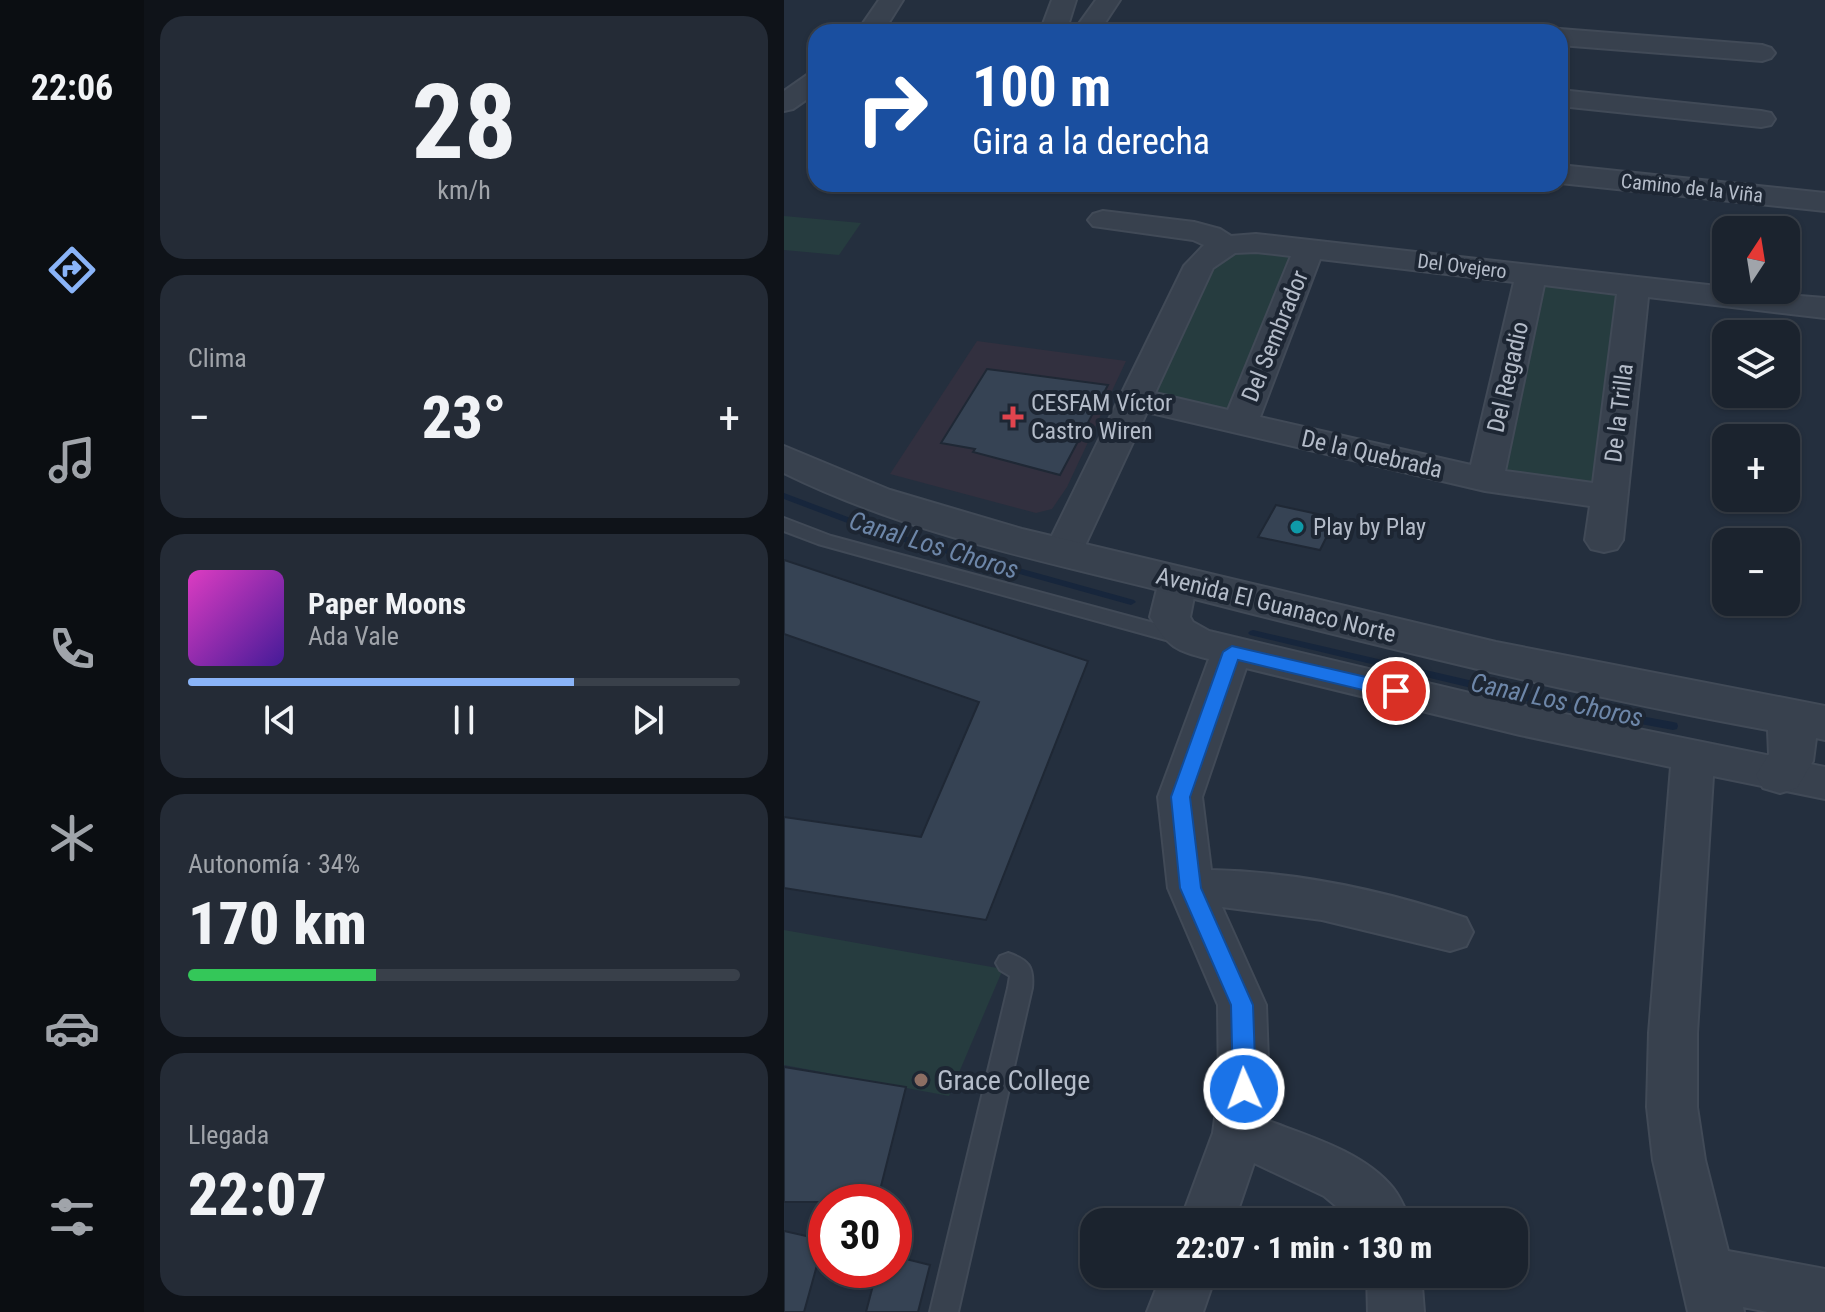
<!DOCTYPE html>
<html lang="es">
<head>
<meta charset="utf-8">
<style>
  body { margin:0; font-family:"Roboto Condensed",sans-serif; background:#242b36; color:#f1f3f6; height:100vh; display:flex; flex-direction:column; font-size:30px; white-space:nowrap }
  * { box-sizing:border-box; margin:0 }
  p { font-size:26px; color:#a0a4aa }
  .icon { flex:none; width:44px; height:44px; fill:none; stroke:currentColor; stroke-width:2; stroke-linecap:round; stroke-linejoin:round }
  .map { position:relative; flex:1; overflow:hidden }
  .drawer { display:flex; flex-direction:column; gap:16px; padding:16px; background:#0f1319; width:640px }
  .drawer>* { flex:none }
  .guide { position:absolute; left:24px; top:24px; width:760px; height:168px; border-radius:24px; box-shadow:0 2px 6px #0004,0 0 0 2px #39404a; background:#1a4fa0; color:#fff; overflow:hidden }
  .needle { width:52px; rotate:12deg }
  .controls { position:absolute; left:928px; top:216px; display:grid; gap:16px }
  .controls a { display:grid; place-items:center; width:88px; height:88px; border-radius:16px; background:#1b232e; box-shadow:0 2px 6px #0004,0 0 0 2px #39404a; font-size:40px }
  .speed { position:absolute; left:24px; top:1184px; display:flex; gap:16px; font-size:40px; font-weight:700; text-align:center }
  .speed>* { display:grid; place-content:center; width:104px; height:104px; border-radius:50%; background:#1b232e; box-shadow:0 2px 6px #0004,0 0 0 2px #39404a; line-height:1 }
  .speed .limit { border:12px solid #d22; background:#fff; color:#111 }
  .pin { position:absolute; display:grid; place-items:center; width:68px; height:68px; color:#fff; margin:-34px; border:4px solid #fff; border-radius:50%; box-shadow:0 2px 8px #0007 }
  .me { position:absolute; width:88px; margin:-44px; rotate:358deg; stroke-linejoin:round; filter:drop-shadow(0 0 6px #0008) }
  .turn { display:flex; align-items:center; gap:28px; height:168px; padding:0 32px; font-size:36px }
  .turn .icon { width:104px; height:104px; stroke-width:2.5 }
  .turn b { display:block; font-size:56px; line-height:68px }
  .big { font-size:60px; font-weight:800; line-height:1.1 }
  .drawer .card { flex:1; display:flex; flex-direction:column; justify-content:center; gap:12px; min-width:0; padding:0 28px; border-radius:24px; background:#242b36 }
  .drawer .dial { align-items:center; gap:0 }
  .dial b { font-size:104px; line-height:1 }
  .song { display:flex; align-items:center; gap:24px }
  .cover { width:96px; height:96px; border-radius:12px; background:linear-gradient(135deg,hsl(310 70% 55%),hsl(260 70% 35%)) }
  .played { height:8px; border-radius:4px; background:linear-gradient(90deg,#8ab4f8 70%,#39404a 70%) }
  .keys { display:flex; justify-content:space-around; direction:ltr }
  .heat { display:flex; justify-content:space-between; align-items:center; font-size:44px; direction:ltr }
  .charge { height:12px; border-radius:6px; background:linear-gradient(90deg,#34c759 34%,#39404a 0) }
  .trip { position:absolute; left:296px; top:1208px; width:448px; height:80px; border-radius:24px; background:#1b232e; box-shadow:0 2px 6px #0004,0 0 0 2px #39404a; font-weight:800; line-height:80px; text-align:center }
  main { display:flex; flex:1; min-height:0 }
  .tab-bar { display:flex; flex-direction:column; width:144px; justify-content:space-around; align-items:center; background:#0b0e12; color:#a0a4aa }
  .tab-bar .icon { width:56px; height:56px }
  .tab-bar .active { color:#8ab4f8 }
  .tab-bar b { font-size:36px; color:#f1f3f6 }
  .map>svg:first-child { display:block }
  .medical { fill:#32303f }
  .green { fill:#263c3f }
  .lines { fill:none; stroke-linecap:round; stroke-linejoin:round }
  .stream { fill:#17263c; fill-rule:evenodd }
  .building { fill:#364354; stroke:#1f2835; stroke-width:2 }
  .service-casing { stroke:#414a57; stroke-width:4 }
  .minor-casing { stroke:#414a57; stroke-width:4 }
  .tertiary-casing { stroke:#414a57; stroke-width:4 }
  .service { fill:#38414e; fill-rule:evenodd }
  .minor { fill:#38414e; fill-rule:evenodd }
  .tertiary { fill:#38414e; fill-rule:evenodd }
  .route { fill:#1a73e8; stroke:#114b97; stroke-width:2 }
  .health-dot { fill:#e0444e; stroke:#1d2633; stroke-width:3 }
  .culture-dot { fill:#0f9aa8; stroke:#1d2633; stroke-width:3 }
  .education-dot { fill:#8d6e63; stroke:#1d2633; stroke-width:3 }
  .labels { text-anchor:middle; stroke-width:8; stroke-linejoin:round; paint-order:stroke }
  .far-street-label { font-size:20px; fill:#b4bcc9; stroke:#1d2633 }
  .street-label { font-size:24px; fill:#b4bcc9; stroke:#1d2633 }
  .poi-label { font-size:24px; fill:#b4bcc9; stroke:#1d2633; text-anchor:start }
  .water-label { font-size:26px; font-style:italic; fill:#6d86a8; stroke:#1d2633 }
  .near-poi-label { font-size:28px; fill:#b4bcc9; stroke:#1d2633; text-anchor:start }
</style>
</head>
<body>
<main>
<nav class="tab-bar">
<b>22:06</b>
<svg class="icon active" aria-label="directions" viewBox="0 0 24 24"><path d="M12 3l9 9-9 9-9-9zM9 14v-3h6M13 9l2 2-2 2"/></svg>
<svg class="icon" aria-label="music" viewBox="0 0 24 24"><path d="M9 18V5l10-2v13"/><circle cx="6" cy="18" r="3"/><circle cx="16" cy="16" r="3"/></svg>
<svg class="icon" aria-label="phone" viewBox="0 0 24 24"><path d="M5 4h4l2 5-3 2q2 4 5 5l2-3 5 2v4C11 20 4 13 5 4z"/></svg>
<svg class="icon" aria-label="climate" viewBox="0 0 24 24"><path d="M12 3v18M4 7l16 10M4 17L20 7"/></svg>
<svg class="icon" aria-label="car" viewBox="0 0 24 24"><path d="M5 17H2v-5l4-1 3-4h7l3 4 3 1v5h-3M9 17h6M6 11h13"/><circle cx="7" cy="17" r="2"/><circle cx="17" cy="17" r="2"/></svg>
<svg class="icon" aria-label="filters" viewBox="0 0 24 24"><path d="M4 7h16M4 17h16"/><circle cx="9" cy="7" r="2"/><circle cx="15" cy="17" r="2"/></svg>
</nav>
<section class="drawer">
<div class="card dial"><b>28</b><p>km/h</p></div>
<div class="card"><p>Clima</p>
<div class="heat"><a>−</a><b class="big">23°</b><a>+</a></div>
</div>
<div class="card">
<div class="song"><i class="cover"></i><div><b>Paper Moons</b><p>Ada Vale</p></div></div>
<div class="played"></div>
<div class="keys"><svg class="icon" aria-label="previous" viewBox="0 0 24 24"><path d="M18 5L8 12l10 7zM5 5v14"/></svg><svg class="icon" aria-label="pause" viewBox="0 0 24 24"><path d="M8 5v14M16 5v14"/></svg><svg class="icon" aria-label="next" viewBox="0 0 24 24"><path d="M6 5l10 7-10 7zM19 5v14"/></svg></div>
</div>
<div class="card"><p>Autonomía · 34%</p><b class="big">170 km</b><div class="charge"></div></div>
<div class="card"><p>Llegada</p><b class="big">22:07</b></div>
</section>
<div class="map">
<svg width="1041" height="1312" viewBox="0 0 1041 1312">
  <rect width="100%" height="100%" fill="#242f3e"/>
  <polygon class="medical" points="193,341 342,361 283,487 268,509 252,513 106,474"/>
  <g class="green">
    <polygon points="0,216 77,223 55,255 0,250"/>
    <polygon points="463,251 514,255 447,412 366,394 427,267 445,255"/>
    <polygon points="752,285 837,294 811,483 805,493 716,475"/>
    <polygon points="0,930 219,969 165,1096 0,1065"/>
  </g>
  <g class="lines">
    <g class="stream">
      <polygon points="0,493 101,531 350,600 352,602 347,605 95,535 0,499"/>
      <polygon points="469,630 776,701 889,722 893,723 894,726 893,729 889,730 776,709 466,635 464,633 466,631"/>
    </g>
  </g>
  <g class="building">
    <polygon points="203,369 324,385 276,475 189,452 191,449 157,443"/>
    <polygon points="492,505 552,518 536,550 474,537"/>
    <polygon points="0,560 304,661 202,920 0,888 0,817 137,837 195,702 0,634"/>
    <polygon points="0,1067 122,1087 93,1202 0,1202"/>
    <polygon points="0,1231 40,1240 20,1312 0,1312"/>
    <polygon points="110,1256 146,1265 134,1312 82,1312 93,1270 110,1270"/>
  </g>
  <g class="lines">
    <g class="service-casing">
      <g id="service">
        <polygon points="0,518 47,536 407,633 410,638 400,645 34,544 0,531"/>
        <path d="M224,953C245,960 250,967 248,988L174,1312H146L224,988L226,976L216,970L212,963L216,956Z"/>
      </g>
    </g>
    <g class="minor-casing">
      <g id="minor">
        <polygon points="95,0 119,0 99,32 73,32"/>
        <polygon points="268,0 292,0 282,32 256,32"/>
        <polygon points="312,0 336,0 315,32 289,32"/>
        <polygon points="776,29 978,45 987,48 991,53 987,58 978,61 776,45 776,32 767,32"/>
        <polygon points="32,73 32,93 9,109 0,111 0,91 23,75"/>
        <polygon points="776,90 977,111 987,113 991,119 987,125 977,127 776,106"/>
        <polygon points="776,165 1041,193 1041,211 776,183"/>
        <path d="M319,211L410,222L436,229L447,236L472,234L942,287V290L1041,298V318L864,297L839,540L833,549L820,552L807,549L801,540L806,506L701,491L363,412L298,552L292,561L279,564L266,561L260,552L400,266L420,245L409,240L309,226L304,220L309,214ZM472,252L507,256L444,410L371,393L429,268L451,253ZM536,259L730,282L687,465L476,417ZM760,285L833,294L809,483L721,471Z"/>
        <path d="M394,568L408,572L413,581L406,617L409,622L425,631L736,705L1041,767V799L929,776L913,1033V1107L921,1160L944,1251L1041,1269V1312H984L959,1307L960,1312H904L869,1160L863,1107L865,1033L887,767L736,735L462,668L418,797L427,870C513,872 602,891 682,918L689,932L682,946L666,951L538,920L438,907L482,1005L485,1089L482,1120C524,1136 580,1152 609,1188C617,1198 622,1211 627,1222H571L540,1196L470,1163L450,1222H396L429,1133L435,1089L434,1005L384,888L374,797L425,659C391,650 385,648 366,617L375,581L380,572Z"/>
        <polygon points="378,1274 432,1274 419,1312 363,1312"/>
        <polygon points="583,1274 637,1274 640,1312 584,1312"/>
      </g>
    </g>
    <g class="tertiary-casing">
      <path id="tertiary" d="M0,446L106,490L238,529L712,642L1041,706V740L1032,738L1029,761L1013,788L996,793L979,788L972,775L985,754L984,730C787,694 593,646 399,596C264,562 126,535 0,473Z"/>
    </g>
    <use href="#service" class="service"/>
    <use href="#minor" class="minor"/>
    <use href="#tertiary" class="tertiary"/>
  </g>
  <polygon class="route" points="448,646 612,684 621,691 612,698 454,660 406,797 417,888 469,1005 472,1089 468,1096 460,1099 452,1096 449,1089 447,1005 396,888 387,797 439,652"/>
  <path class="health-dot" d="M225 405h8v8h8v8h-8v8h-8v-8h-8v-8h8z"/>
  <circle class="culture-dot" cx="513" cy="527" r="8"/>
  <circle class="education-dot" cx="137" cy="1080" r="8"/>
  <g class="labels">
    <g class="far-street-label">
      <text transform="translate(908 188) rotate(6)" y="7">Camino de la Viña</text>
      <text transform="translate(678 266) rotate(7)" y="7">Del Ovejero</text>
    </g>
    <g class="street-label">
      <text transform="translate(491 336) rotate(-68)" y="8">Del Sembrador</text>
      <text transform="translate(724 377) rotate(-77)" y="8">Del Regadio</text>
      <text transform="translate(835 413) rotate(-83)" y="8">De la Trilla</text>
      <text transform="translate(588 454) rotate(13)" y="8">De la Quebrada</text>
      <text transform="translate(492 605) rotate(14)" y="8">Avenida El Guanaco Norte</text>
    </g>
    <g class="poi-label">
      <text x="247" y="411">CESFAM Víctor<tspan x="247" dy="28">Castro Wiren</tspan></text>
      <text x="529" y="535">Play by Play</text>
    </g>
    <g class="water-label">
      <text transform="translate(150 545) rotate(17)" y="9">Canal Los Choros</text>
      <text transform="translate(773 700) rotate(12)" y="9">Canal Los Choros</text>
    </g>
    <g class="near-poi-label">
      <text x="153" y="1090">Grace College</text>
    </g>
  </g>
</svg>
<div class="controls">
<a><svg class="needle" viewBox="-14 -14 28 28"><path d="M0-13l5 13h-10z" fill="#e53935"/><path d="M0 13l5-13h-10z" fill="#a0a4aa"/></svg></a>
<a><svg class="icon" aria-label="layers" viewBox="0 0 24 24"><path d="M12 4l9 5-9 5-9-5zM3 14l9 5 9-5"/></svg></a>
<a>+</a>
<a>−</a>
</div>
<div class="speed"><div class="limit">30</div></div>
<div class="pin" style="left:612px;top:691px;background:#d93025"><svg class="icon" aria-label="arrive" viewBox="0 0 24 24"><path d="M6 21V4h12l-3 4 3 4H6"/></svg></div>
<svg class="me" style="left:460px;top:1089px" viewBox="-20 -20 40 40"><circle r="17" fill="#1a73e8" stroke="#fff" stroke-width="3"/><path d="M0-11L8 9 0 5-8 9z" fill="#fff"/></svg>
<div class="trip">22:07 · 1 min · 130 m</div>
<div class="guide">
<div class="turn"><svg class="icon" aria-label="right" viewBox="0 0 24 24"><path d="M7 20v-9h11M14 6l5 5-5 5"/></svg><div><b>100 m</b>Gira a la derecha</div></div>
</div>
</div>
</main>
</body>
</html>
